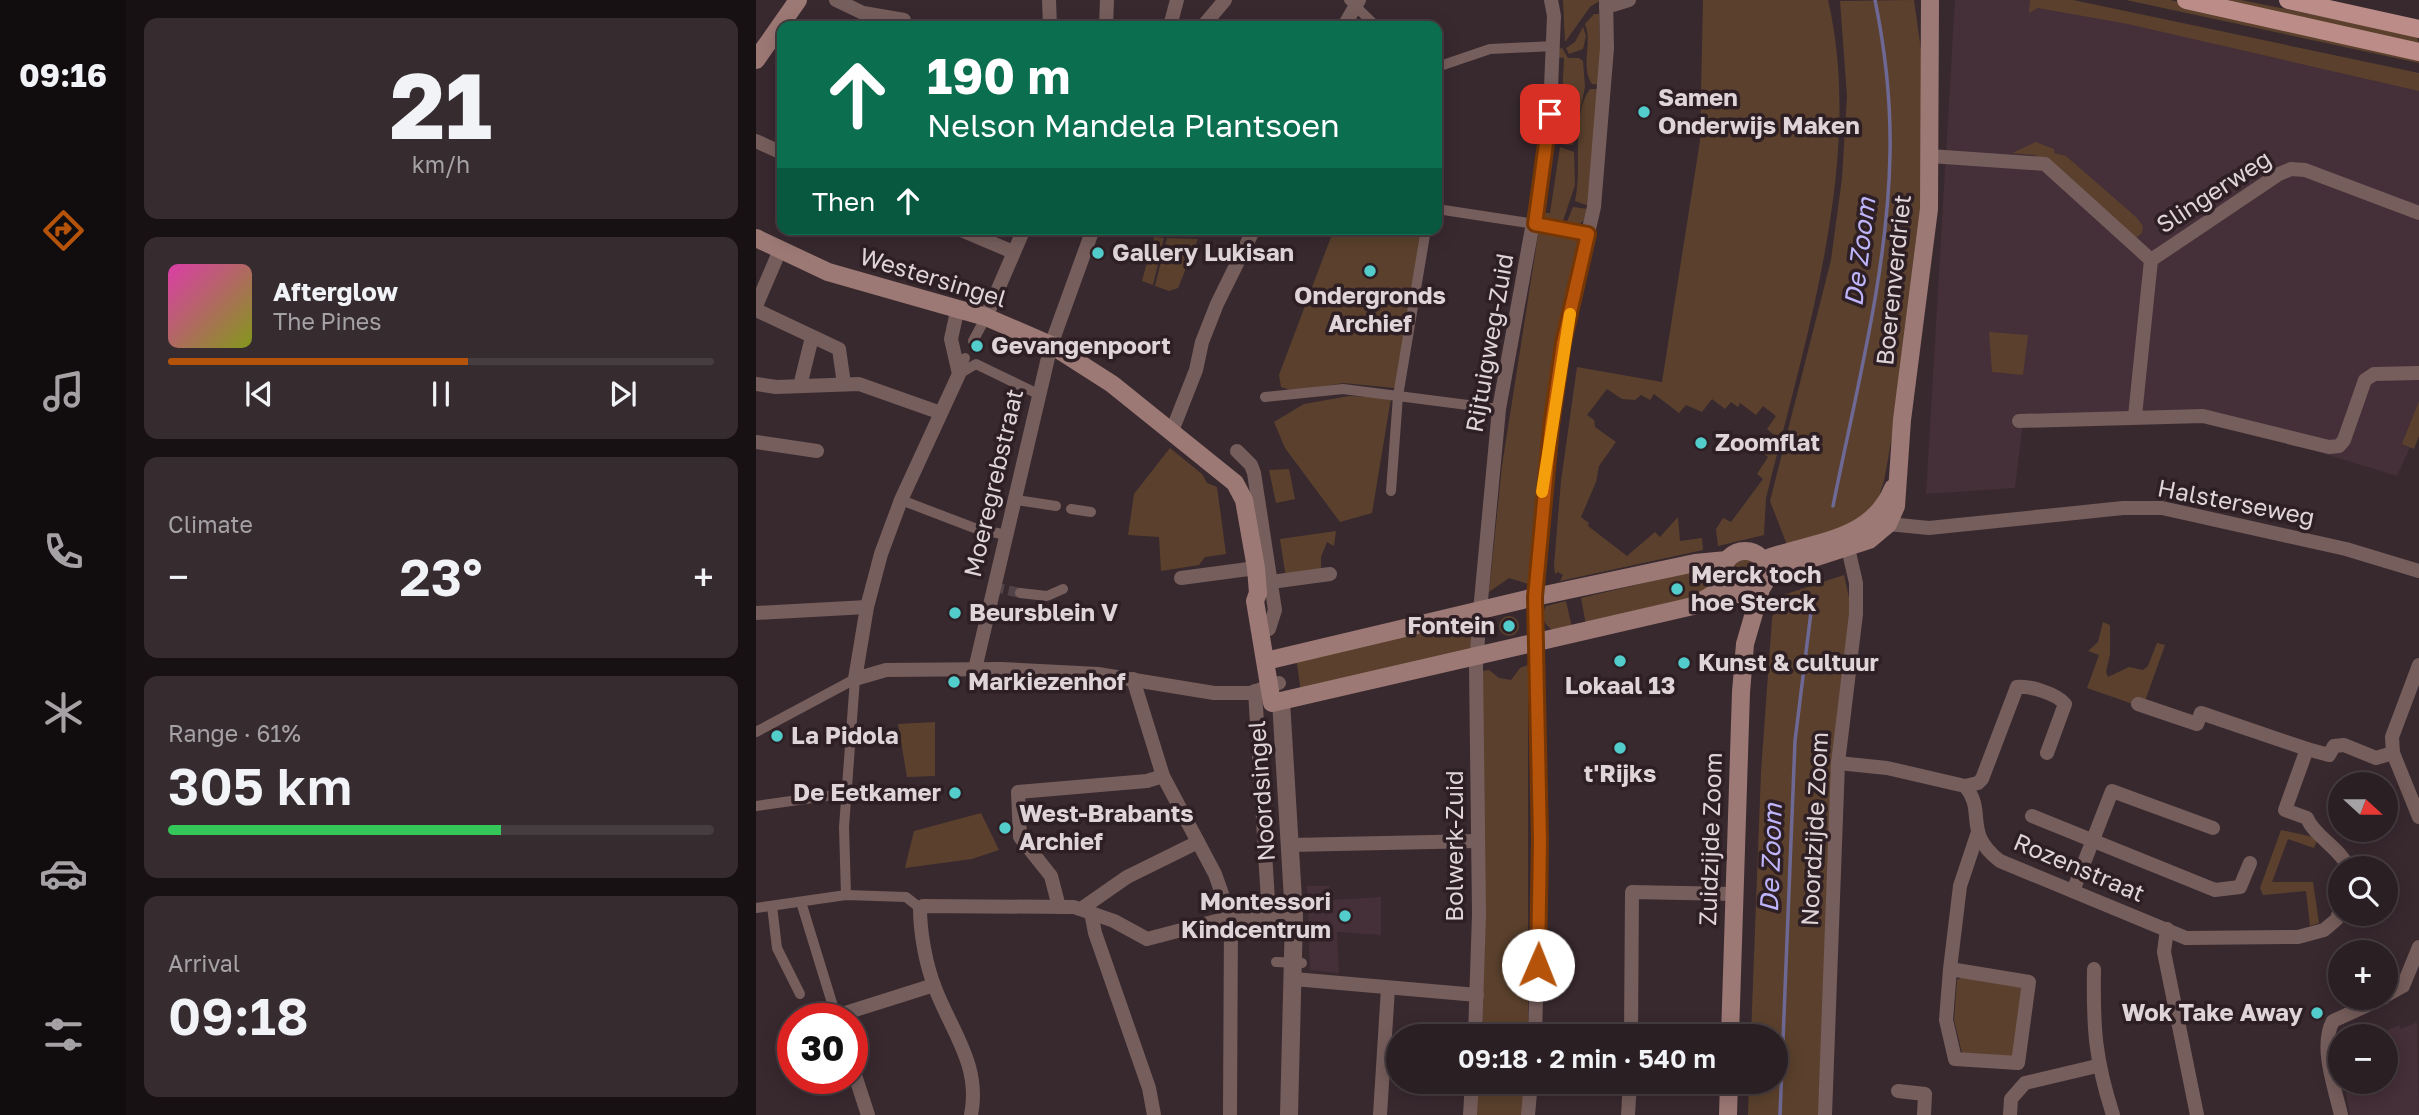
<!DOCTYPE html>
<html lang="en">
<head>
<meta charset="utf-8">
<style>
  body { margin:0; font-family:"Golos Text",sans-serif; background:#362c30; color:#f1f3f6; height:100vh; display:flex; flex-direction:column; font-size:26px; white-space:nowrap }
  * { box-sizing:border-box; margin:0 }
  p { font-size:23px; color:#a5a2a6 }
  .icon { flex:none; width:38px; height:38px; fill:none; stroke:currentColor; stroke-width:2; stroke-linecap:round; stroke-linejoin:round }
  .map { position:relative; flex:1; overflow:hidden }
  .details { display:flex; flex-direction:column; gap:18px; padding:18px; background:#171113; width:630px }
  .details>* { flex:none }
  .guide { position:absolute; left:21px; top:21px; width:665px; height:214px; border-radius:14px; box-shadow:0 4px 18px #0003,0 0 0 2px #463d41; background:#0b6e4f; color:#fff; overflow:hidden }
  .needle { width:46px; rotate:111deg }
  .fabs { position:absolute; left:1572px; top:772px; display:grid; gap:14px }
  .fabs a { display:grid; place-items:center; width:70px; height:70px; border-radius:50%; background:#2a1f23; box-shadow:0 4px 18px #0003,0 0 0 2px #463d41; font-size:35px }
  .speed { position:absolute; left:21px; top:1003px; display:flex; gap:14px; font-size:35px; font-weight:700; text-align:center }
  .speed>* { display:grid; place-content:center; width:91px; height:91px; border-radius:50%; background:#2a1f23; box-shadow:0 4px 18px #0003,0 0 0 2px #463d41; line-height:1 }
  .speed .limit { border:10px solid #d22; background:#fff; color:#111 }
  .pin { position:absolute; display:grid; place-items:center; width:60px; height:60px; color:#fff; margin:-30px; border-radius:14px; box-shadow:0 4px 10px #0006 }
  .me { position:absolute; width:77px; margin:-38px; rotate:1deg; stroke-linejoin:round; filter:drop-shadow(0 0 5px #0008) }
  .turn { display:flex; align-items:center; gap:24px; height:147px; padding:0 35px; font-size:32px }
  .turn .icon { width:91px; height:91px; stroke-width:2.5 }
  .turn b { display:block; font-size:49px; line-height:60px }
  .then { display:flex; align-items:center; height:66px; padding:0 35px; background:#0003; gap:14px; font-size:26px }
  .big { font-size:52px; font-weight:600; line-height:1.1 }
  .details .tile { flex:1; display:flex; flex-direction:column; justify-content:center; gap:10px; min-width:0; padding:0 24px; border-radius:14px; background:#362c30 }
  .details .dial { align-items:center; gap:0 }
  .dial b { font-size:91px; line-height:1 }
  .song { display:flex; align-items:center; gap:21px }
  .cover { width:84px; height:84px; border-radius:10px; background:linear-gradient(135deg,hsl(320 70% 55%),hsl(70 70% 35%)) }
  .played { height:7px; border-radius:4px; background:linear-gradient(90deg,#b45309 55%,#463d41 55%) }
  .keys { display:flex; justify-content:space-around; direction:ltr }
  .heat { display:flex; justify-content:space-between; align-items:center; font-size:38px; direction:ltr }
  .charge { height:10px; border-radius:5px; background:linear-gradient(90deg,#34c759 61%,#463d41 0) }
  .trip { position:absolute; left:630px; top:1024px; width:402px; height:70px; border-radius:35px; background:#2a1f23; box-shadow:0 4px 18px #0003,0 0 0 2px #463d41; font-weight:600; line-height:70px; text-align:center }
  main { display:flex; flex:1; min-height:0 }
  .tabs { display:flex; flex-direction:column; width:126px; justify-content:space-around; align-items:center; background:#110c0e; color:#a5a2a6 }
  .tabs .icon { width:49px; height:49px }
  .tabs .current { color:#b45309 }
  .tabs b { font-size:32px; color:#f1f3f6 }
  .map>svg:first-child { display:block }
  .built { fill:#452f38 }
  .green { fill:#5b412d }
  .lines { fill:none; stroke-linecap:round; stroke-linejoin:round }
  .stream { stroke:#6e6894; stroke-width:3.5 }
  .pedestrian-tunnel { stroke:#514348; stroke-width:10; stroke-dasharray:10 5; stroke-linecap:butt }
  .pedestrian { stroke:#765e5c; stroke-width:10 }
  .minor { stroke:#765e5c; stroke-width:14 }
  .tertiary { stroke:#765e5c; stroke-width:18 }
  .secondary { stroke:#9d7975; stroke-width:18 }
  .primary { stroke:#bc8d88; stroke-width:18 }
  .route-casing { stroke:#753606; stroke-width:18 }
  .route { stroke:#b45309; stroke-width:12 }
  .slow { stroke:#f59e0b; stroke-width:12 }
  .poi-dot { fill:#52cdcc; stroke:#2e1f25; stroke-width:2.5 }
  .labels { text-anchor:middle; stroke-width:7; stroke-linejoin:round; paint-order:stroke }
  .poi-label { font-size:24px; font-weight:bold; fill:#dfd4d8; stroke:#2e1f25; text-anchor:start }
  .street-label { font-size:24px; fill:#dfd4d8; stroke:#2e1f25 }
  .water-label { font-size:26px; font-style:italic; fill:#beb5fb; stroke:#2e1f25 }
</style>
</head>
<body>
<main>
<nav class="tabs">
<b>09:16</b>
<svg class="icon current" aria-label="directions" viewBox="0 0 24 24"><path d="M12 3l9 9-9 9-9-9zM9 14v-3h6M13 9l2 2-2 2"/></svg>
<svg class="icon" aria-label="music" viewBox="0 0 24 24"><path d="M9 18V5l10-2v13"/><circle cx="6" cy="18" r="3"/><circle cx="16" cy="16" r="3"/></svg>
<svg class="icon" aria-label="phone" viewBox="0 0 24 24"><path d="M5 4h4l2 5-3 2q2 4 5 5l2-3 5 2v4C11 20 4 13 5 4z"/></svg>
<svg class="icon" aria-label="climate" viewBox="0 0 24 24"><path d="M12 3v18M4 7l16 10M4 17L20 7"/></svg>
<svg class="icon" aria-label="car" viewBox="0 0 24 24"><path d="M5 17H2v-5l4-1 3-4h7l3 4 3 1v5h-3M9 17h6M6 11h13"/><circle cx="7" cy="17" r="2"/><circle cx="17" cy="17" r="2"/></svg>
<svg class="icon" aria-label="filters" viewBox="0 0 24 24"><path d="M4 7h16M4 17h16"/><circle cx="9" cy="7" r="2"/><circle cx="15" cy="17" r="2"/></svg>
</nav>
<section class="details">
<div class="tile dial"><b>21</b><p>km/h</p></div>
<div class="tile">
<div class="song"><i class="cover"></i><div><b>Afterglow</b><p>The Pines</p></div></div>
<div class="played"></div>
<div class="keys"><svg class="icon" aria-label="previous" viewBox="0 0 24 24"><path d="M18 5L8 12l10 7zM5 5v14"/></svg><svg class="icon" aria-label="pause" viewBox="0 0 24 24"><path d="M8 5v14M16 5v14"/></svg><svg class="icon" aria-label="next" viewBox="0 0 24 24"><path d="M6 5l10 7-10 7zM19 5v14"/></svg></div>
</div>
<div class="tile"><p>Climate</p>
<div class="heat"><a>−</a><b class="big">23°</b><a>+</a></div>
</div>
<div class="tile"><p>Range · 61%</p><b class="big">305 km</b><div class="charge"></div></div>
<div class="tile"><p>Arrival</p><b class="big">09:18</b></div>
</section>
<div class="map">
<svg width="1663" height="1115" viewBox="0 0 1663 1115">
  <rect width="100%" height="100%" fill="#38292f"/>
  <g class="built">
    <polygon points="1199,0 1274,0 1663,84 1663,428 1641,476 1432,412 1267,423 1259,488 1170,494"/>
    <polygon points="551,886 573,886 574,900 625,897 625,935 581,932 583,973 554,970"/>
    <polygon points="1661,1022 1663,1115 1594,1115 1588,1082 1629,1082 1629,1036 1618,1036 1643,1025 1645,1029"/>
  </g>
  <g class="green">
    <polygon points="807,0 845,0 834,7 809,42"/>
    <path d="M947,0H1072C1109,159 1048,343 1010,498L1008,535L962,546L960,529L967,518L975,522L1007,479L1001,474L1012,457L1006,452L1018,435L1011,429L1020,416L1007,406L1000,415L984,403L982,407L975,402L969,409L956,399L946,412L930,405L923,413L898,394L894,400L885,395L879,400L866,399L851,389L831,415L838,420L839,427L860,442L843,466L840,482L825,517L833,523L832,526L871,556L899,532L904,537L922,517L924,541L946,538L947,550L804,581L807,575L802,572L799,574L798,565L805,481L821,367L906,382L944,141Z"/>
    <polygon points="1158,0 1166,57 1168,172 1148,370 1128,481 1121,502 1101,523 1031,545 1014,501 1075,260 1086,178 1091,96 1084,1"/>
    <polygon points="1274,0 1317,0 1663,73 1663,91 1372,24 1282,8 1273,13"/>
    <polygon points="1370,0 1414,0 1663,54 1663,63"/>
    <polygon points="1462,0 1485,0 1661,36 1663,44"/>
    <path d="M838,14H843L845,85L836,84C824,66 837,43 829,24Z"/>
    <polygon points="827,27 830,36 827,49 813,54 810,48 819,42"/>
    <polygon points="806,48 812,58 823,58 827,61 829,87 817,145 804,144 808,58 801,57 802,49"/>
    <path d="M834,89H845L833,206L819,201C827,168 814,116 834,89Z"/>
    <polygon points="1280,142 1298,149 1298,153 1310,156 1380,217 1387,226 1386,233 1377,240 1289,161 1279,155 1256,153"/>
    <polygon points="804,147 818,152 819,185 806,224 790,221 786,213 794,213"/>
    <polygon points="817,207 832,209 829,220 820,226 810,224"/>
    <polygon points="578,229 667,229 639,388 587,383 538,391 525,387 523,375"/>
    <polygon points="783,229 825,239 776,580 772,584 753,578 733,592 746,466"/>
    <polygon points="398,237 408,238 397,285 386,281"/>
    <polygon points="411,238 442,239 422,288 413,291 399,286"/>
    <polygon points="1233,332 1272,335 1267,375 1236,372"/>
    <polygon points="593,396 635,398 616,513 584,522 529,448 518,422 548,404"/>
    <polygon points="1663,401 1663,436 1658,449 1646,444"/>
    <polygon points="414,448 446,474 451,483 461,487 470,554 449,557 443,565 405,571 403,537 372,535 378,494"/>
    <polygon points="533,469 539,499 520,503 513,470"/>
    <polygon points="580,531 578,546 571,542 565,557 565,570 533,575 529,572 524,539"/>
    <circle cx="989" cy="573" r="13"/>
    <polygon points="947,569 961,571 962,581 943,596 830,625 825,598"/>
    <polygon points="1088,575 1094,602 1067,1115 992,1115 993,1082 1020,1082 1020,1036 995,1036 1005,772 1016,619 1021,597"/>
    <path d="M810,601L816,628L796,630C787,623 785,616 790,606Z"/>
    <circle cx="753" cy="626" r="10"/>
    <polygon points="706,619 717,627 719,640 711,656 545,692 540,657"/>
    <polygon points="1347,622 1354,625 1354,654 1350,672 1352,677 1373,667 1387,670 1392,666 1401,643 1409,645 1389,701 1377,704 1331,688 1343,655 1332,651 1342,642"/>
    <polygon points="772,665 772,1036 723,1036 726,671 733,670 743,678 755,680 764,668"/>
    <polygon points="179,722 179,776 151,777 142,724"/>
    <polygon points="225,813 243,850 216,859 149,868 158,831"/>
    <polygon points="1525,830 1562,838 1558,848 1532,839 1516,882 1557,882 1563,923 1554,926 1550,891 1507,895 1504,888"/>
    <polygon points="1205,977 1266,984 1260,1061 1206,1053 1198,1020 1201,980"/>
    <polygon points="721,1082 768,1082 766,1115 718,1115"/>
  </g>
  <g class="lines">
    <g class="stream">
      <path d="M1077,506C1100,391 1132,270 1134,154C1135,103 1129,49 1119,0"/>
      <polyline points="1024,1115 1039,741 1056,604"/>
    </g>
    <polyline class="pedestrian-tunnel" points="238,587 264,593"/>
    <g class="pedestrian">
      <polyline points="593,0 620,26"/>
      <polyline points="681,67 734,49 797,46"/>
      <polyline points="681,209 779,224"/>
      <polyline points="217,341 230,317"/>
      <polyline points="203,374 220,364 282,394"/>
      <polyline points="203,374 209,358"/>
      <polyline points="509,397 587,389 642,396 670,229"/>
      <polyline points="635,491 642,396 743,409"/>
      <polyline points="145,500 221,529 251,535"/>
      <polyline points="260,500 300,506"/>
      <polyline points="315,509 335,512"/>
      <polyline points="264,593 291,596 307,589"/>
      <polyline points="0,732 99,679"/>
      <polyline points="0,806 92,793"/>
      <polyline points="90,895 88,827 99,679"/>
      <polyline points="45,902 80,1016"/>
      <polyline points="16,906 21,948 44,994"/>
      <polyline points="0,908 90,895 150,897 164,908"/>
      <polyline points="520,962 546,963"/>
    </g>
    <g class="minor">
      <polyline points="80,0 107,13 148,20 147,26"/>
      <polyline points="293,0 294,26"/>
      <polyline points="850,7 873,0"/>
      <polyline points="350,26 351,0"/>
      <polyline points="414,26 421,0"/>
      <polyline points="447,26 469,0"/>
      <polyline points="588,26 603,0"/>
      <polyline points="0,141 26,153"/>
      <polyline points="1174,156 1289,164 1395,260 1523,174 1535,169 1549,170 1663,213"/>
      <polyline points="779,224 832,234"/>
      <polyline points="203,229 257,252"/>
      <polyline points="0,306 24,250"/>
      <polyline points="202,307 195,339 203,374 145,500 125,554 111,607 99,679 130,670 245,669 342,674 458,693 494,693 523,683"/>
      <polyline points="0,310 83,349 88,384"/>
      <polyline points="230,317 268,229"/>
      <polyline points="0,384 20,387 103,384 185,413"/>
      <polyline points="44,386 56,337"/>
      <polyline points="1379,416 1395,260"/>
      <polyline points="1263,421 1447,416 1573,447 1583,446 1588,440 1609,380 1618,374 1663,373"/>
      <polyline points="416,431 440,370 446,342 461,304 498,229"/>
      <polyline points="0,442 61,451"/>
      <polyline points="481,451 495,465 498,473 519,610 513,629"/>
      <polyline points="1132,524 1173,528 1367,508 1406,508 1590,549 1663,571"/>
      <polyline points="425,578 500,568"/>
      <polyline points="515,582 574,574"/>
      <polyline points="0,613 111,607"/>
      <polyline points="1663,665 1636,737 1637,753 1663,817"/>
      <polyline points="219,669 295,345 337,229"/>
      <polyline points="377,679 407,776 459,874 475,919 474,1115"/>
      <polyline points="499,691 513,917"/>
      <path d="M1382,704L1441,724L1445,713L1551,749L1529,810L1551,818C1558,836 1583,847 1593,868"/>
      <polyline points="1551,749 1573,755 1578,746 1588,745 1620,758 1637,753"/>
      <path d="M1082,763L1131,768L1209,786C1231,812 1206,832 1244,861L1430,938L1542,937L1568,930L1581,919L1584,909"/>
      <path d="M1209,786L1222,783L1226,779L1261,687C1273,685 1301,694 1309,704L1291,753"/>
      <polyline points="1276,816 1459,890 1484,887 1494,863"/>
      <polyline points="535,845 722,841"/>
      <polyline points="1317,891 1356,791 1457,828"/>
      <polyline points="303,907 295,876 264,837 262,792 391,781 407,776"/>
      <polyline points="325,909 371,877 442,842"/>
      <polyline points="335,912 339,933 393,1088 398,1115"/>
      <polyline points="1411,929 1408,952 1441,1115"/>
      <polyline points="1194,969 1273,982 1262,1063 1199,1059 1190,1020 1194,969 1204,886 1221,835"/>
      <path d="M1338,969C1337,1028 1339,1059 1357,1115"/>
      <polyline points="538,979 721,995"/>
      <polyline points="1629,996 1647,986 1663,947"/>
      <polyline points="81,1018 80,1016 178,985"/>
      <polyline points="719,1036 723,914 720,666 724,611 743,409 793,135 798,16 795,0"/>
      <polyline points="779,1036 784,841 779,597 795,426 807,343 838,207 851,48 850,0"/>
      <polyline points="875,1036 876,892 977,894"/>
      <polyline points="96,1066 112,1115"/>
      <polyline points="1142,1091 1169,1094 1168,1115"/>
      <path d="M215,1115C225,1066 196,1032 179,988C170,965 164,933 164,908L167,906L318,907L358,921L391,939L464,920L538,916"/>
      <polyline points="624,1115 632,988"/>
      <polyline points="714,1115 716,1082"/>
      <polyline points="772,1115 775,1082"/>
      <polyline points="872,1115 874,1082"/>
      <polyline points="1069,1115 1082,763 1100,614 1100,583 1092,548"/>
      <polyline points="1254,1115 1255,1099 1269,1083 1341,1066"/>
      <path d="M1585,1115C1579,1088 1563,1046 1577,1021L1627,998"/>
    </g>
    <polyline class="tertiary" points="525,701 538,916 533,1115"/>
    <g class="secondary">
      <polyline points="0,60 42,0"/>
      <polyline points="0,238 72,272 230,317 295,345 356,384 479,483 488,500 500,568 502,593 499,601 516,703 937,606 971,586"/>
      <circle cx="989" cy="573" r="22"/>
      <path d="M1007,560C1055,541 1115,543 1137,488"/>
      <polyline points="1011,573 1113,540 1132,524 1140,506 1146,420 1173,209 1174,0"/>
      <polyline points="510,661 779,597 939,563 971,560"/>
      <polyline points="974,1036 985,692 989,644 1005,589"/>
      <polyline points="972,1115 973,1082"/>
    </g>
    <g class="primary">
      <polyline points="1430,0 1663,52"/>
      <polyline points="1532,0 1663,29"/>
    </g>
  </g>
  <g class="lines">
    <g class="route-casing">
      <polyline id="route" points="782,965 784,841 779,597 795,426 807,343 832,234 779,224 794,114"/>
    </g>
    <use href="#route" class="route"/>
    <polyline class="slow" points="786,492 814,314"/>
  </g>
  <g class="poi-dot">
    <circle cx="888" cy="112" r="7"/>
    <circle cx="342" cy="253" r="7"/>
    <circle cx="614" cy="271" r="7"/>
    <circle cx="221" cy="346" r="7"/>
    <circle cx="945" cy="443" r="7"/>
    <circle cx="921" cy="589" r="7"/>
    <circle cx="199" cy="613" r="7"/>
    <circle cx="753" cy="626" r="7"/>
    <circle cx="864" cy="661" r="7"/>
    <circle cx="928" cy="663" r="7"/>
    <circle cx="198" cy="682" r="7"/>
    <circle cx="21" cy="736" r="7"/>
    <circle cx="864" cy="748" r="7"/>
    <circle cx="199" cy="793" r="7"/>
    <circle cx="249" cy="828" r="7"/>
    <circle cx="589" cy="916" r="7"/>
    <circle cx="1561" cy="1013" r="7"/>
  </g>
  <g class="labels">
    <g class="poi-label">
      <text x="902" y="106">Samen<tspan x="902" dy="28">Onderwijs Maken</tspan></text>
      <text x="356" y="261">Gallery Lukisan</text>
      <text x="614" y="304" text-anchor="middle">Ondergronds<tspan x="614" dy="28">Archief</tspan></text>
      <text x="235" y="354">Gevangenpoort</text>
      <text x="959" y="451">Zoomflat</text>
      <text x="935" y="583">Merck toch<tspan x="935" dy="28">hoe Sterck</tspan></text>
      <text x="213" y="621">Beursblein V</text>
      <text x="739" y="634" text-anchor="end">Fontein</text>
      <text x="942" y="671">Kunst &amp; cultuur</text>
      <text x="212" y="690">Markiezenhof</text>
      <text x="864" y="694" text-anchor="middle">Lokaal 13</text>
      <text x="35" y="744">La Pidola</text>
      <text x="864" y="782" text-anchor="middle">t'Rijks</text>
      <text x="185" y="801" text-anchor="end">De Eetkamer</text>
      <text x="263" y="822">West-Brabants<tspan x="263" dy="28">Archief</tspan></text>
      <text x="575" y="910" text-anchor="end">Montessori<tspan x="575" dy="28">Kindcentrum</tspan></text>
      <text x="1547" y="1021" text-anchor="end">Wok Take Away</text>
    </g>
    <g class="street-label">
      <text transform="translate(1458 192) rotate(-33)" y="8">Slingerweg</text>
      <text transform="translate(177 278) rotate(17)" y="8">Westersingel</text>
      <text transform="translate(1138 280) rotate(-84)" y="8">Boerenverdriet</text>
      <text transform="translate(734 343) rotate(-80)" y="8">Rijtuigweg-Zuid</text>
      <text transform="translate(238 483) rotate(-77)" y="8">Moeregrebstraat</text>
      <text transform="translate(1480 503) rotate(11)" y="8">Halsterseweg</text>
      <text transform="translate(506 791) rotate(-94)" y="8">Noordsingel</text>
      <text transform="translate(1059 829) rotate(-87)" y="8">Noordzijde Zoom</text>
      <text transform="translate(955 839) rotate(-88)" y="8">Zuidzijde Zoom</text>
      <text transform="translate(699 846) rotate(-90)" y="8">Bolwerk-Zuid</text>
      <text transform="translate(1323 868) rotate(23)" y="8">Rozenstraat</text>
    </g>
    <g class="water-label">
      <text transform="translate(1104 252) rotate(-83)" y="9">De Zoom</text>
      <text transform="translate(1015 858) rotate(-88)" y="9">De Zoom</text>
    </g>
  </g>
</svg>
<div class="fabs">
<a><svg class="needle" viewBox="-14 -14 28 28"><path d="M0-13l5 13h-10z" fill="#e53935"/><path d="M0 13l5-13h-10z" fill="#a5a2a6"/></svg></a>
<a><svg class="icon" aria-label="search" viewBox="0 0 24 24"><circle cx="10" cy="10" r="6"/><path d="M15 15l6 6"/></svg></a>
<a>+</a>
<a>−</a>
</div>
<div class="speed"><div class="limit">30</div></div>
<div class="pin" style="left:794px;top:114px;background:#d93025"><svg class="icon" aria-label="arrive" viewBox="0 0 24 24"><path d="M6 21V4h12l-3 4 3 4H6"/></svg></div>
<svg class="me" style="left:782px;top:965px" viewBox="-20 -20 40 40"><circle r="19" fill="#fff"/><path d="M0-13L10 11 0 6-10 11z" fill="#b45309"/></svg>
<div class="trip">09:18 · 2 min · 540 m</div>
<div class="guide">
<div class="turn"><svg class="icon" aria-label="ahead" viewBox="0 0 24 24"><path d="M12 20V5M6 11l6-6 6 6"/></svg><div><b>190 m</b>Nelson Mandela Plantsoen</div></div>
<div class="then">Then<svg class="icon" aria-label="ahead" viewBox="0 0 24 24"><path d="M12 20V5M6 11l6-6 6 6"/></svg></div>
</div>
</div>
</main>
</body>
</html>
